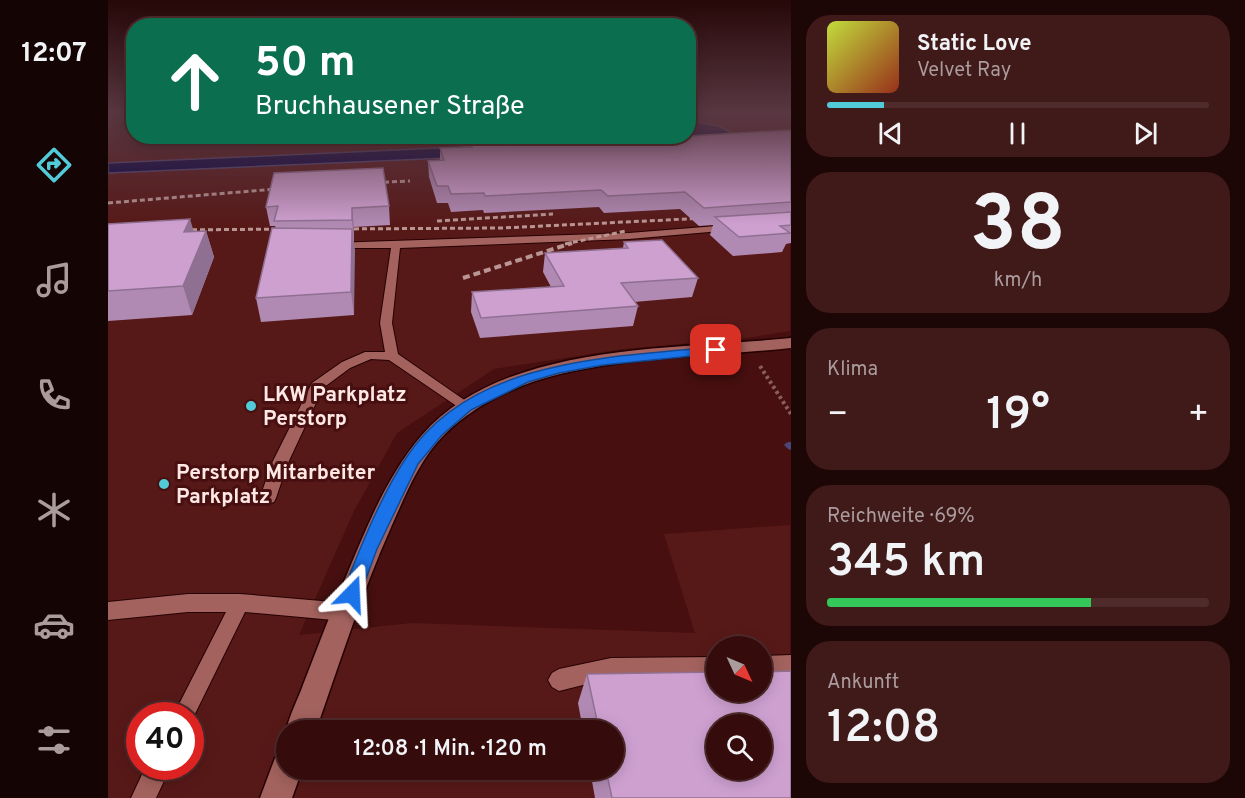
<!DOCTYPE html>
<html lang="de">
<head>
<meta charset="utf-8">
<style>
  body { margin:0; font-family:Overpass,sans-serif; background:#401919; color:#f1f3f6; height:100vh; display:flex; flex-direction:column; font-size:22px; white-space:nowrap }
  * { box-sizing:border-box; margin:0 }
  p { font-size:20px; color:#aa9b9d }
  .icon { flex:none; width:33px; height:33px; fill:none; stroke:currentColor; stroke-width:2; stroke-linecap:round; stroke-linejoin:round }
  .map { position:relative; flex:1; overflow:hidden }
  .details { display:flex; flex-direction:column; gap:15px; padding:15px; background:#1d0606; width:454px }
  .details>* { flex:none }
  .guide { position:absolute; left:18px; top:18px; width:570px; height:126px; border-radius:24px; box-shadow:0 3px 15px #0003,0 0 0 2px #4f2b2c; background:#0b6e4f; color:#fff; overflow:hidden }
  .needle { width:39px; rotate:134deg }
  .buttons { position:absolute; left:598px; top:636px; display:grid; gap:12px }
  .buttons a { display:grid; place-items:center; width:66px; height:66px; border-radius:50%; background:#350b0b; box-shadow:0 3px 15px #0003,0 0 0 2px #4f2b2c; font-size:30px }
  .speed { position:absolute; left:18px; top:702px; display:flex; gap:12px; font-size:30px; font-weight:700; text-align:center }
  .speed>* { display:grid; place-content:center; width:78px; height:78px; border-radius:50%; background:#350b0b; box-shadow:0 3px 15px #0003,0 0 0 2px #4f2b2c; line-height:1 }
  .speed .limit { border:9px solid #d22; background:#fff; color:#111 }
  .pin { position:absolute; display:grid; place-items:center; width:51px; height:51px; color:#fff; margin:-26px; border-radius:12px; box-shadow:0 3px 9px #0006 }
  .me { position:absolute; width:66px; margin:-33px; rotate:21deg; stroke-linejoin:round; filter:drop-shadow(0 0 4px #0008) }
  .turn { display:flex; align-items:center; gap:21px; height:126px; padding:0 30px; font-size:27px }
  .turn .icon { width:78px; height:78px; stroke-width:2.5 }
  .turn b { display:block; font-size:42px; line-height:51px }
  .big { font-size:45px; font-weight:600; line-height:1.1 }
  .details .card { flex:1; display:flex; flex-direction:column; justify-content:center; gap:9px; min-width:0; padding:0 21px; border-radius:24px; background:#401919 }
  .details .dial { align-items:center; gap:0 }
  .dial b { font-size:78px; line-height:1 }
  .song { display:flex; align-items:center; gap:18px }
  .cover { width:72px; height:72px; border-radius:9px; background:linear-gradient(135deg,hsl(70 70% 55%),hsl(10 70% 35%)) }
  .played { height:6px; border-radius:3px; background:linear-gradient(90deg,#52cbd8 15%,#4f2b2c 15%) }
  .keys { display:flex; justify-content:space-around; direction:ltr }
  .heat { display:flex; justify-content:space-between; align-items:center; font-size:33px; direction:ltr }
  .charge { height:9px; border-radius:4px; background:linear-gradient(90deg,#34c759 69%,#4f2b2c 0) }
  .trip { position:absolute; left:168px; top:720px; width:348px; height:60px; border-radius:30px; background:#350b0b; box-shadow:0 3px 15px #0003,0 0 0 2px #4f2b2c; font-weight:600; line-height:60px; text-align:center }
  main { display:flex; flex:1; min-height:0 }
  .menu { display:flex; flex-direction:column; width:108px; justify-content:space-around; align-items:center; background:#150404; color:#aa9b9d }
  .menu .icon { width:42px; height:42px }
  .menu .selected { color:#52cbd8 }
  .menu b { font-size:27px; color:#f1f3f6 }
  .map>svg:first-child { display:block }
  .built { fill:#571918; fill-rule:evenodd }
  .water { fill:#010045; stroke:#4d4575; stroke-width:1.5 }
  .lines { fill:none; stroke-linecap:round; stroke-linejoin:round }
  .stream { fill:#4d4575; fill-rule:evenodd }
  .lane-casing { stroke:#250002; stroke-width:2 }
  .secondary-casing { stroke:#250002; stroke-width:3 }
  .path { stroke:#8a5e5d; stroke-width:4; stroke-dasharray:3 3; stroke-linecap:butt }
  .lane { fill:#a3625d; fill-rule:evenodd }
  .secondary { fill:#a3625d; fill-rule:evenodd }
  .rail-far1 { stroke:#b99694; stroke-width:3; stroke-dasharray:5 3; stroke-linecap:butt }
  .rail { stroke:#b99694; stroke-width:4; stroke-dasharray:7 4; stroke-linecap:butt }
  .wall { fill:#b18ab3 }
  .shaded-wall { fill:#907092 }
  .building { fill:#cea0d0; stroke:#907092; stroke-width:1.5; fill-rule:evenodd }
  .route { fill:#1a73e8; stroke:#114b97; stroke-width:1.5 }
  .poi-dot { fill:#52cbd8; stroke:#470f0f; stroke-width:2 }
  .labels { text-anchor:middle; stroke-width:6; stroke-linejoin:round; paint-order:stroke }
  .poi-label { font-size:21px; font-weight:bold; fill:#fee7e4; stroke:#470f0f; text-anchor:start }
</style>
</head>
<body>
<main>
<nav class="menu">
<b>12:07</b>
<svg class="icon selected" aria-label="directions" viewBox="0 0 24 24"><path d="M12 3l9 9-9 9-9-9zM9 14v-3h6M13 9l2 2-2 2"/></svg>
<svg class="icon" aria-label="music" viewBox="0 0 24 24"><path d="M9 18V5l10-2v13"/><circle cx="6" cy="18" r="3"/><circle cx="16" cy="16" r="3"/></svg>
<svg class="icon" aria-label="phone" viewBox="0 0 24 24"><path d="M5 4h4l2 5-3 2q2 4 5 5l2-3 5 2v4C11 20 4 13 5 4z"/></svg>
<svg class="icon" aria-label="climate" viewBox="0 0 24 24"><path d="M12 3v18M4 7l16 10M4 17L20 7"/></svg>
<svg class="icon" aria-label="car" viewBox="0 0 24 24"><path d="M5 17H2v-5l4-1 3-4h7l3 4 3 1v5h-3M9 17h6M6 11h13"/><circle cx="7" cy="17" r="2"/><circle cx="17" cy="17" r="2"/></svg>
<svg class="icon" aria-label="filters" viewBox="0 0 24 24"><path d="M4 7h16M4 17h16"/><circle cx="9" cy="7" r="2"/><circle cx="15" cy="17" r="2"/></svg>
</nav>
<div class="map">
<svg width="683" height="798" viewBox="0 0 683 798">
  <rect width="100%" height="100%" fill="#470f0f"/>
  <path class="built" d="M581,113H682V331L632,339L515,349L386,369L289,433L246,511L191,635L304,623L587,633L556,534L682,525V798H0V118L25,114L26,136H580ZM609,646H654V692H609ZM32,716H82V766H32ZM609,724H654V770H609ZM178,730H506V770H178Z"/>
  <polygon class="water" points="583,121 611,126 638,141 521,150 0,173 0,163 510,140 523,136 580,136 581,122"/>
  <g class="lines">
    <polygon class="stream" points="681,442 683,442 683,450 680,449 676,445 678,443"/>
    <g class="lane-casing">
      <g id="lane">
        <polygon points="621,225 625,228 624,230 521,239 292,248 284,323 290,354 365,406 363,409 353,409 281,360 263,359 242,368 215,388 179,465 168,498 166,502 160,504 154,502 152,498 163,465 204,383 234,362 257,352 277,352 272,323 283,248 227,248 224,247 224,243 521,233"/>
        <polygon points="80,594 132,594 237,603 244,606 247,612 244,618 237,621 137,612 82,724 82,716 65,716 118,612 80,612 0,620 0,602"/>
        <polygon points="683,655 683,675 654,676 654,656"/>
        <polygon points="609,657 609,677 503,678 451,691 444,687 440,680 444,673 451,669 503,658"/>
        <polygon points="38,766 63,766 48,798 23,798"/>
      </g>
    </g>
    <g class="secondary-casing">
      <g id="secondary">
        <path d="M683,338V348C606,356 527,356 452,374C410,384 367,404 336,435C311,460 298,494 284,525C254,592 232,662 208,730L178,731C181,716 190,699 195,685C209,649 222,614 237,579C257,531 279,475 314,435C396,341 568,350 683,338Z"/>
        <polygon points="178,753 178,770 194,770 184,798 152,798 167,758"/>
      </g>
    </g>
    <polyline class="path" points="652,366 683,414"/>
    <use href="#lane" class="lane"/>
    <use href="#secondary" class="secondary"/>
    <g class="rail-far1">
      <polyline points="260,183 302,181"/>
      <polyline points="0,203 180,188"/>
      <polyline points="329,221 445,214"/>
      <polyline points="230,229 394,228 599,218"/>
      <polyline points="68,230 179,229"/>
      <polyline points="457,244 518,231"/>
    </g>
    <polyline class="rail" points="355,278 464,243"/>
  </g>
  <g class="wall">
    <polygon points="683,130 683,243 678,244 674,252 625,256 602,235 605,225 591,226 572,209 496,213 491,207 376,213 375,210 343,212 340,203 329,203 321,177 320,161 332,160 332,148 355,147 350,136 503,136 507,140"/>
    <polygon points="142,136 183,136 143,139"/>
    <polygon points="166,173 281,206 282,225 246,227 246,315 153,322 148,298 168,228 167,226 162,226 158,207"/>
    <polygon points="0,224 86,231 98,231 106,257 84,315 0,321"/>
    <polygon points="516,242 590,278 584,297 526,302 530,306 525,326 372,338 363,312 364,292 443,287 435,272 437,253 515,248"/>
    <polygon points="479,674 683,798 487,798 482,770 506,770 506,730 475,730 470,703"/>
  </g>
  <g class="shaded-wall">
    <polygon points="244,208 246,227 246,240 244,220"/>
    <polygon points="82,219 90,245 76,232"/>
    <polygon points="244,229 247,250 246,315 243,292"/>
    <polygon points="98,231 106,257 84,315 75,286"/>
  </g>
  <g class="building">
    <polygon points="683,130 683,202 596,208 577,192 500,196 493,190 377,196 376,193 343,194 340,186 329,186 320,161 336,160 332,148 364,147 358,136 503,136 507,140 580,136"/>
    <polygon points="275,168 281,206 244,208 244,220 166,221 170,206 158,207 166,173"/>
    <polygon points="683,212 683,225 672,226 682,233 631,237 607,217"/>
    <polygon points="82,219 76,232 98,231 75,286 0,291 0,224"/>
    <polygon points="164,228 244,229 243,292 148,298"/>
    <polygon points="554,240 590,278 513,283 530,306 373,318 364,292 456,286 437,253 520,248 516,242"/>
    <path d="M683,671V798H504L498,770H506V730H491L479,674L609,672V692H654V672ZM609,724H654V770H609Z"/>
  </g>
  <linearGradient id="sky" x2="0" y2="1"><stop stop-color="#270808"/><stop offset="0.5" stop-color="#583742"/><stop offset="1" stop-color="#583742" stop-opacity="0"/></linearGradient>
  <rect width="683" height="225" fill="url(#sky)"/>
  <path class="route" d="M608,347L614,350L613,353L495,365L451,373L420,382L363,410L334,435L310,464L269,549L250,600L244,603L237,600L234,594C251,551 272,497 298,458C362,359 503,357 608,347Z"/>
  <g class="poi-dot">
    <circle cx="143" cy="406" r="6"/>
    <circle cx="56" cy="484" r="6"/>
  </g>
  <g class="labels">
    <g class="poi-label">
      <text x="155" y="401">LKW Parkplatz<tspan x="155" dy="24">Perstorp</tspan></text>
      <text x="68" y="479">Perstorp Mitarbeiter<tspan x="68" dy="24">Parkplatz</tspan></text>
    </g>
  </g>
</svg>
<div class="buttons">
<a><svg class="needle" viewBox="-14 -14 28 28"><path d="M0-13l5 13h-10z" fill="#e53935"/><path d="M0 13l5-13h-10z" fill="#aa9b9d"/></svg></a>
<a><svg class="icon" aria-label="search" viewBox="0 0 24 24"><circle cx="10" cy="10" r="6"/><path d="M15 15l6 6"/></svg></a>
</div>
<div class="speed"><div class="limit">40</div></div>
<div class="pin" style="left:608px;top:350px;background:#d93025"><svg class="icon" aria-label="arrive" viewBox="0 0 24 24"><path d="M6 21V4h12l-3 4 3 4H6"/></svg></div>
<svg class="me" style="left:244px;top:594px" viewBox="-20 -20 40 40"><path d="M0-17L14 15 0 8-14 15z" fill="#1a73e8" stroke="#fff" stroke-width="4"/></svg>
<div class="trip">12:08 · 1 Min. · 120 m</div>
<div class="guide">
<div class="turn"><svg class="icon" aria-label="ahead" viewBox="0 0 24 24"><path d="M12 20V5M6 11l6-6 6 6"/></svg><div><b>50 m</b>Bruchhausener Straße</div></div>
</div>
</div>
<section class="details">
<div class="card">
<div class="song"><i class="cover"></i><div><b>Static Love</b><p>Velvet Ray</p></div></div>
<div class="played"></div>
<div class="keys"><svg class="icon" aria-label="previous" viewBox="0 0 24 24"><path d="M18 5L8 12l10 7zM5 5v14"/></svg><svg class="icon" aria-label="pause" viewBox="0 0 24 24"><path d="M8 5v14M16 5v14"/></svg><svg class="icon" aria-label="next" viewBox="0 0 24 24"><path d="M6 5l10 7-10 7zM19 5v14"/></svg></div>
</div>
<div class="card dial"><b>38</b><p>km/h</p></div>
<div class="card"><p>Klima</p>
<div class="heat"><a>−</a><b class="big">19°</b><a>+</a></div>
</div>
<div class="card"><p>Reichweite · 69%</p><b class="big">345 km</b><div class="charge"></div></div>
<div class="card"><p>Ankunft</p><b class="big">12:08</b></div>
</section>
</main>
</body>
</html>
